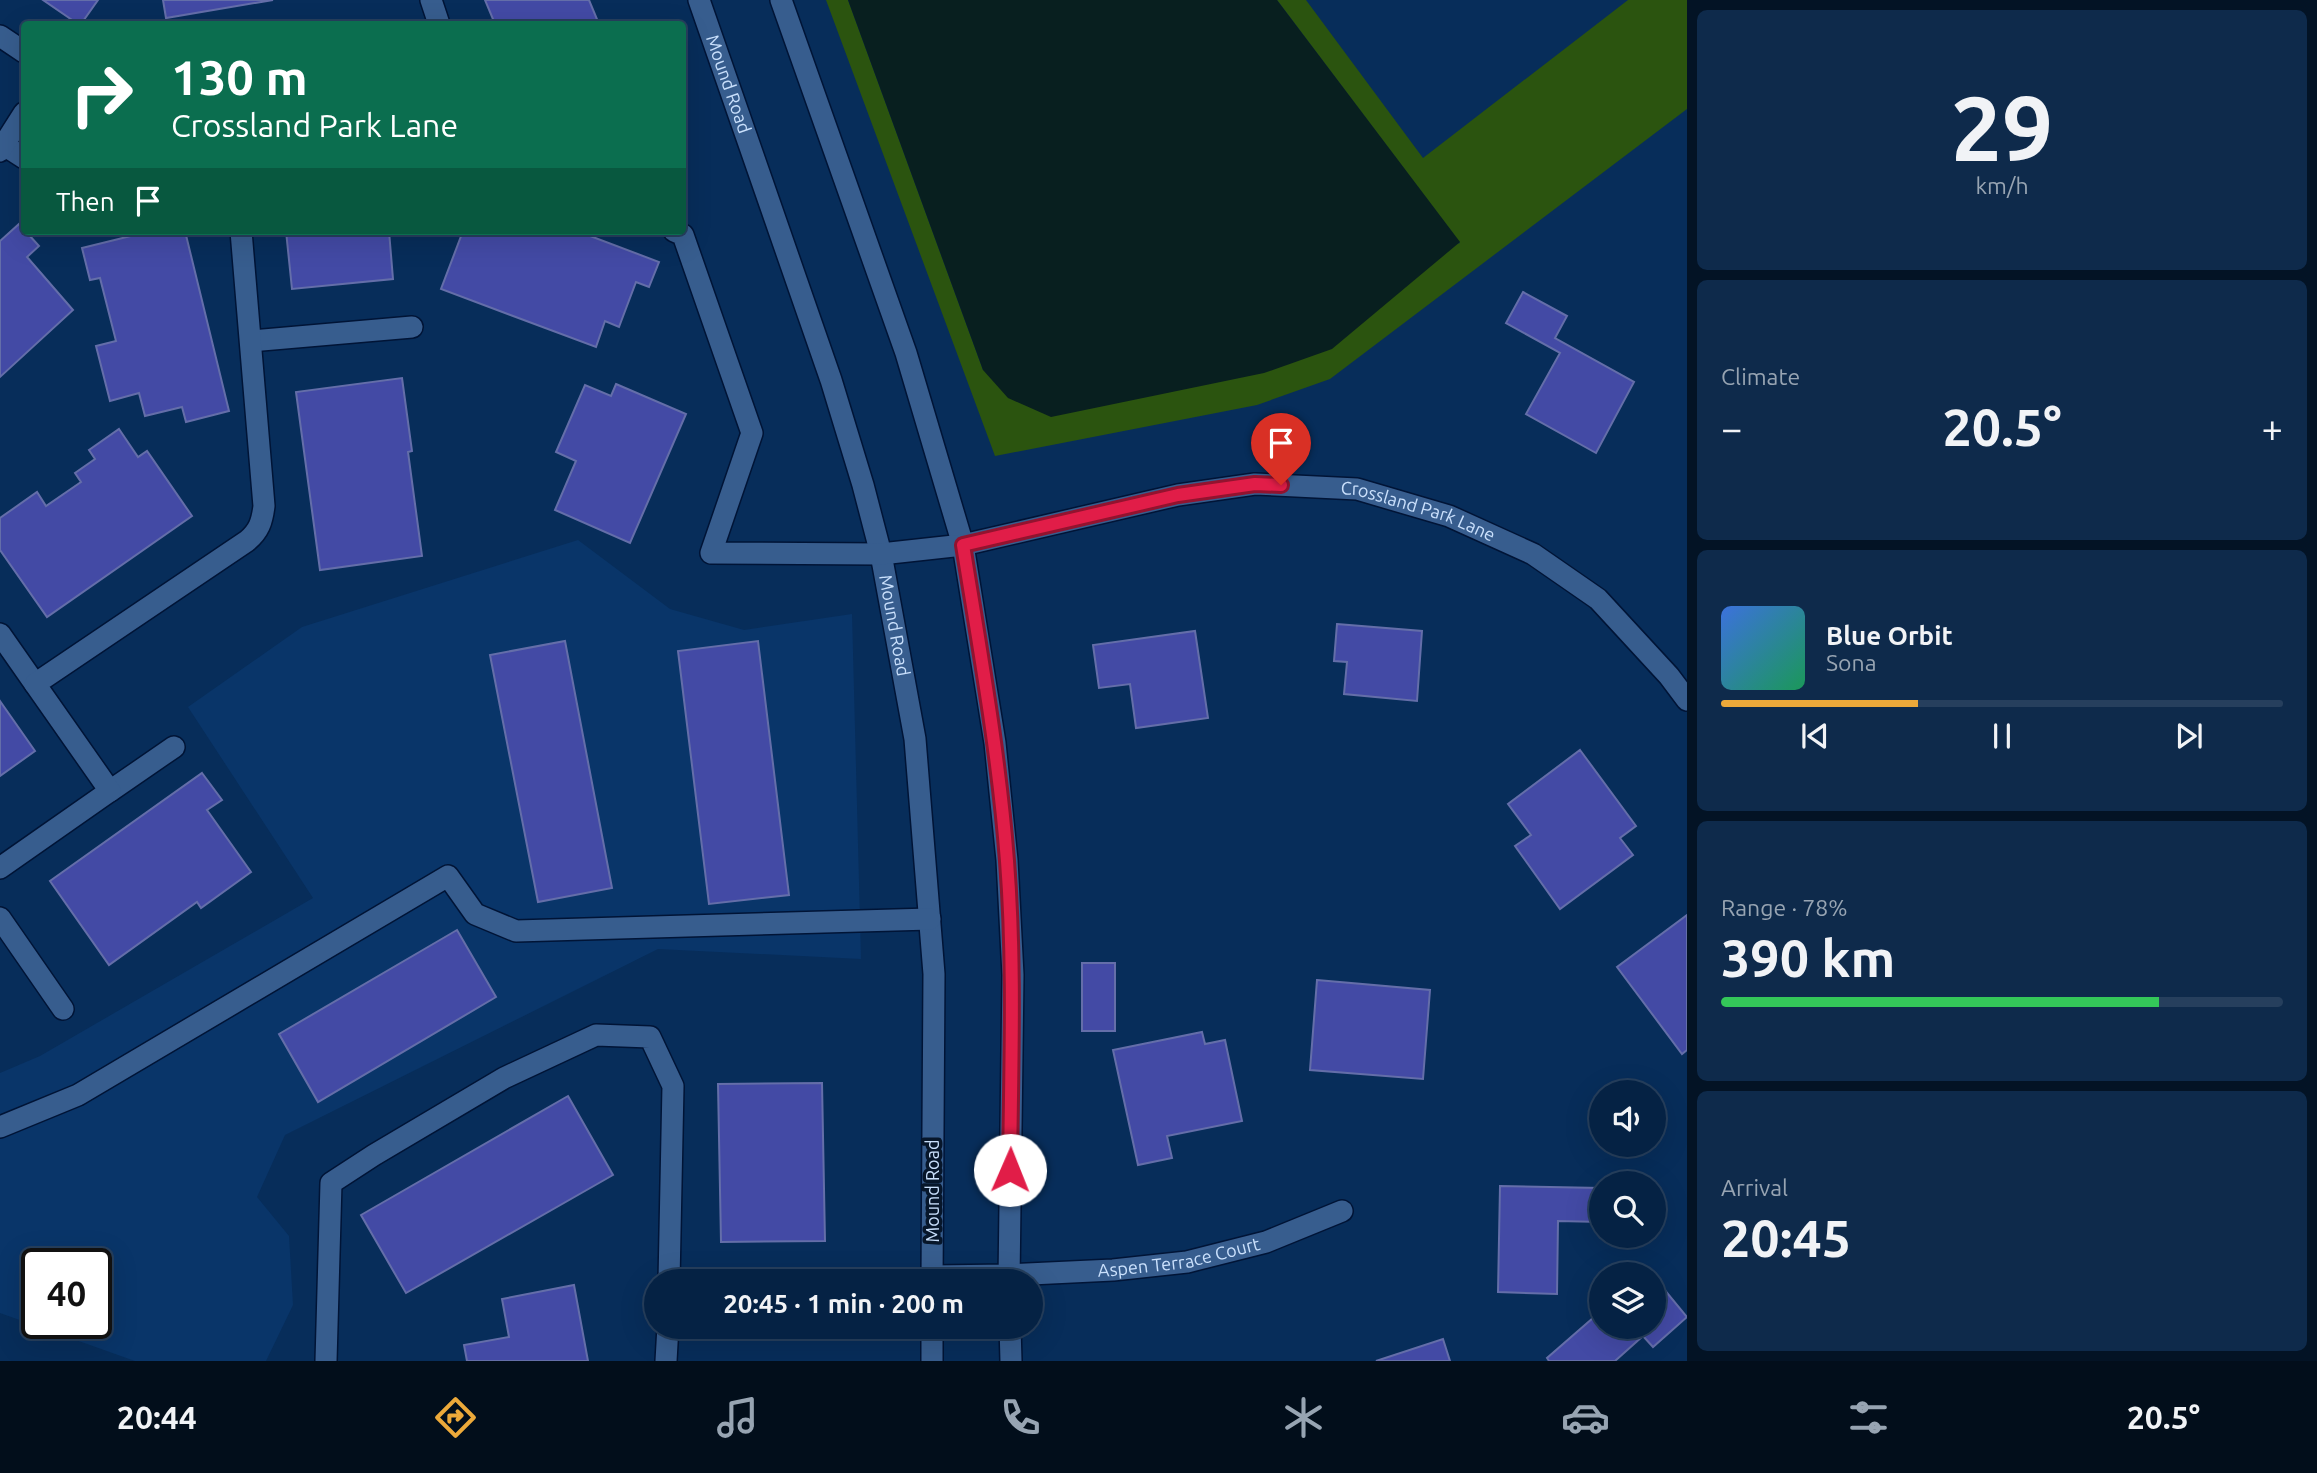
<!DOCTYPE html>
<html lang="en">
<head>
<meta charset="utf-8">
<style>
  body { margin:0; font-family:Ubuntu,sans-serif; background:#0e2a4b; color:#f1f3f6; height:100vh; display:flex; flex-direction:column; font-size:26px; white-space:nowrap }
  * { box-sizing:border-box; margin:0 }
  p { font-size:23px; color:#97a4b2 }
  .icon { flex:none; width:38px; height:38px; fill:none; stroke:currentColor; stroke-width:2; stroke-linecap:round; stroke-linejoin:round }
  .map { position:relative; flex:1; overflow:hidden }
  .sheet { display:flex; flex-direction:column; gap:10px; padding:10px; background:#031325; width:630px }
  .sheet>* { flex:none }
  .banner { position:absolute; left:21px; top:21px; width:665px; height:214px; border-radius:7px; box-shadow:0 7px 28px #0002,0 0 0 2px #263f5d; background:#0b6e4f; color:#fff; overflow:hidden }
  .fabs { position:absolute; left:1589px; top:1080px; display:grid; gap:14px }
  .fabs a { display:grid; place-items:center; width:77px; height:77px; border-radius:50%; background:#052244; box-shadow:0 7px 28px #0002,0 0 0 2px #263f5d; font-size:35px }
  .speed { position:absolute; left:21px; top:1248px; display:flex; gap:14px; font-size:35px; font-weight:700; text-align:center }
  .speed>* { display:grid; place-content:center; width:91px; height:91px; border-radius:50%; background:#052244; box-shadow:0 7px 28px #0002,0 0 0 2px #263f5d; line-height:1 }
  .speed .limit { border:4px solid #111; border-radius:10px; background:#fff; color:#111 }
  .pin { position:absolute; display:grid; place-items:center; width:60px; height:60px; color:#fff; margin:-72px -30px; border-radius:50% 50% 50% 0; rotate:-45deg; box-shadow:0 0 7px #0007 }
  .pin .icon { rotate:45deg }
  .me { position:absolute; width:77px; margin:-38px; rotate:1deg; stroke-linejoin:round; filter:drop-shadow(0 0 5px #0008) }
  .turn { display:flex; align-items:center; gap:24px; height:147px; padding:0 35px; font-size:32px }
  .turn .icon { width:91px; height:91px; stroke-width:2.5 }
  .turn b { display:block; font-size:49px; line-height:60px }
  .then { display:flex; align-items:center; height:66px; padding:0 35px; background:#0003; gap:14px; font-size:26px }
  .big { font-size:52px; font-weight:700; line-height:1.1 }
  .sheet .widget { flex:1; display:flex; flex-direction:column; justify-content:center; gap:10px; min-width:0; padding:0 24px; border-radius:10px; background:#0e2a4b }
  .sheet .dial { align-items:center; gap:0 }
  .dial b { font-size:91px; line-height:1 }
  .song { display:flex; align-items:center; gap:21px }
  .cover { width:84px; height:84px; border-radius:10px; background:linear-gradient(135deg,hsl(220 70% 55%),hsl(150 70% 35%)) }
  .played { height:7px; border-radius:4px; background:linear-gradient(90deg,#eca93a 35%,#263f5d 35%) }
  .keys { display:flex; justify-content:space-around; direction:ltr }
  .heat { display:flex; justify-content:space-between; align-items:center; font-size:38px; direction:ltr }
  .charge { height:10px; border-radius:5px; background:linear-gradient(90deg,#34c759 78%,#263f5d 0) }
  .trip { position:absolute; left:644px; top:1269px; width:399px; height:70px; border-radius:35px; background:#052244; box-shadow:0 7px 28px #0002,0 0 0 2px #263f5d; font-weight:700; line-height:70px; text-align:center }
  .menu { display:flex; height:112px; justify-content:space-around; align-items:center; background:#020e1b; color:#97a4b2 }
  .menu .icon { width:49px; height:49px }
  .menu .current { color:#eca93a }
  .menu b { font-size:32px; color:#f1f3f6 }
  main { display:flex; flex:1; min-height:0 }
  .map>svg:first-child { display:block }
  .built { fill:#093569; fill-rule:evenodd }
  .green { fill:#2b540f }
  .water { fill:#081f1f }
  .building { fill:#434aa5; stroke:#646ea9; stroke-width:2 }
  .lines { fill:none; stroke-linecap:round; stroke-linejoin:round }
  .minor-casing { stroke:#001436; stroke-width:24 }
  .minor { stroke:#375d8e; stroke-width:21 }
  .route-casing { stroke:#92132f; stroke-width:18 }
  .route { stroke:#e11d48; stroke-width:12 }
  .labels { text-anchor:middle; stroke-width:7; stroke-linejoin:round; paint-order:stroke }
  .street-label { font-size:18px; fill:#cae0fc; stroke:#07162a }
</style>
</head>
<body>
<main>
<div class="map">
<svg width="1687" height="1361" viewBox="0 0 1687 1361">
  <rect width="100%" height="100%" fill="#072d5a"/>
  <path class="built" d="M578,540L670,609L744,630L852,614L861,959L658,949L285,1135L257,1197L289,1236L293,1305L266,1361H135L0,1313V1073L40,1056L313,898L188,707L302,627ZM37,1264H96V1323H37Z"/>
  <polygon class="green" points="826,0 848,0 983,370 1460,243 1277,0 1306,0 1423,158 1628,0 1687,0 1687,109 1330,379 1257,405 995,456"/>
  <polygon class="water" points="848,0 1277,0 1460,242 1332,349 1264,373 1051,417 1008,398 983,370"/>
  <g class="building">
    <polygon points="43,0 98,0 81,24 78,24"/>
    <polygon points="163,0 273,0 166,18"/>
    <polygon points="485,0 589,0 599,24 495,24"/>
    <polygon points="19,224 39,246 27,257 73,310 0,377 0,241"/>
    <polygon points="151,231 185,231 229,411 186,422 182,407 145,416 139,393 110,401 96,346 116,341 100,278 90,280 82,248"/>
    <polygon points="286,231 389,231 393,279 292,289"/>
    <polygon points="463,231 577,231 659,262 649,287 636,282 619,327 605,321 596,347 441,289"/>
    <polygon points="1523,292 1567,316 1555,338 1634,382 1596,453 1526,414 1560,353 1506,323"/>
    <polygon points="402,378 412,451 408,452 422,556 320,570 296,392"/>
    <polygon points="616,384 686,414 630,543 555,510 576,461 556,452 585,385 611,396"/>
    <polygon points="119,429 138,457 147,451 192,516 47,617 0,550 0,518 37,492 46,506 81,482 75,473 95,459 89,450"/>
    <polygon points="1337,624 1422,631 1417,701 1344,694 1347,662 1334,661"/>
    <polygon points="1195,631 1208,718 1136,728 1130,684 1099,688 1093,645"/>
    <polygon points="565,641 612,888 538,902 490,655"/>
    <polygon points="758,641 789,895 709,904 678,651"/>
    <polygon points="0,701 35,751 0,776"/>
    <polygon points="1580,750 1636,826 1620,838 1633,855 1560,909 1515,846 1531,835 1508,804"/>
    <polygon points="202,773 222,800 207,810 251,872 201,908 197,902 109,965 50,881"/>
    <polygon points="1687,915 1687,1050 1682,1054 1617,967"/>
    <polygon points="457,930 496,997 318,1102 279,1034"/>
    <rect x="1082" y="963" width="33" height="68"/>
    <polygon points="1317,980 1430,990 1423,1079 1310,1070"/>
    <polygon points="1202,1032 1205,1044 1225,1040 1242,1121 1167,1136 1172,1158 1138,1165 1113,1050"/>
    <polygon points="822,1083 825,1241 721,1242 718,1084"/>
    <polygon points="568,1096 613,1175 406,1293 361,1215"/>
    <polygon points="1500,1186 1601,1188 1601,1222 1558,1221 1557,1294 1498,1292"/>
    <polygon points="1654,1277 1687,1317 1653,1347 1643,1336 1615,1361 1549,1361 1547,1358 1601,1311 1601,1326 1654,1326"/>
    <polygon points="574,1285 588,1361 467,1361 464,1345 509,1337 502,1299"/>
    <polygon points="1443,1339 1450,1361 1376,1361"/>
  </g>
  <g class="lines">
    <g class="minor-casing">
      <g id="minor">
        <polyline points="431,0 439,24"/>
        <path id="s1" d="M699,0L831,380L863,485L881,554L915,739L934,974L932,1281"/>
        <polyline points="781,0 906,353 963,545 995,743 1007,860 1013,975 1009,1281"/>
        <polyline points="0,36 24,52"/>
        <polyline points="4,145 24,158"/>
        <polyline points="0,151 24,113"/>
        <path id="s2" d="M674,231L683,235L752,433L711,553L881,554L963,545L1178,495L1255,484L1357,489L1449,516L1533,554L1598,599L1669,676L1687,700"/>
        <polyline points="251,341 412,327"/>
        <polyline points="0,634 35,684"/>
        <polyline points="110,791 174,747"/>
        <path d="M0,868L110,791L35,684L247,541C259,531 262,522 264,506L241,231"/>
        <polyline points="0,918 63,1009"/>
        <polyline points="0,1127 78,1095 448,876 475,914 516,931 930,919"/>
        <path id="s3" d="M917,1281L932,1276L1008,1275L1113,1270L1187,1262L1266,1242L1342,1211"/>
        <polyline points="932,1326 932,1361"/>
        <polyline points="1010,1326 1011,1361"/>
        <polyline points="326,1361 331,1183 374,1155 504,1078 596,1035 650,1037 673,1086 669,1281"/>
        <polyline points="666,1361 668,1326"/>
      </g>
    </g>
    <use href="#minor" class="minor"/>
  </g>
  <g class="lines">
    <g class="route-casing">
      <path id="route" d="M1010,1170C1011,1067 1015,964 1007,861C999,755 980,651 963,545L1178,495L1255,484L1281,485"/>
    </g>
    <use href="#route" class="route"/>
  </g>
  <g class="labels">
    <g class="street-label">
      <text dy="6" stroke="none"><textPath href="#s1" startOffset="89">Mound Road</textPath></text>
      <text dy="6" stroke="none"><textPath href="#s2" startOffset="1064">Crossland Park Lane</textPath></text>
      <text dy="6" stroke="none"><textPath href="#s1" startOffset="656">Mound Road</textPath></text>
      <text transform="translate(933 1191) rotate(-90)" y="6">Mound Road</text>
      <text dy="6" stroke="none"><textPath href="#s3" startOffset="264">Aspen Terrace Court</textPath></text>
    </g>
  </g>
</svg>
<div class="fabs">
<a><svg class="icon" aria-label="sound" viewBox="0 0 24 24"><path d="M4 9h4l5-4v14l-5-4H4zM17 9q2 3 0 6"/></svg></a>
<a><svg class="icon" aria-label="search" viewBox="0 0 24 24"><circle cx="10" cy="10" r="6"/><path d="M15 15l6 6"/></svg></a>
<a><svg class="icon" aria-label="layers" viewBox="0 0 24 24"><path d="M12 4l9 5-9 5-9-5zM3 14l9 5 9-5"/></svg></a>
</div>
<div class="speed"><div class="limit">40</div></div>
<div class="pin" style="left:1281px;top:485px;background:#d93025"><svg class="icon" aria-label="arrive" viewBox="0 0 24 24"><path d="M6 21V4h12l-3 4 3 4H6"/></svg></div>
<svg class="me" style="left:1010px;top:1170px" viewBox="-20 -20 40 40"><circle r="19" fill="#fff"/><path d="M0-13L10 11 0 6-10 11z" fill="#e11d48"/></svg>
<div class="trip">20:45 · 1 min · 200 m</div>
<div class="banner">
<div class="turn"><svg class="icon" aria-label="right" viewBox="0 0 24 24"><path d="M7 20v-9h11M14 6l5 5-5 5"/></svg><div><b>130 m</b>Crossland Park Lane</div></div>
<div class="then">Then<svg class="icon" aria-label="arrive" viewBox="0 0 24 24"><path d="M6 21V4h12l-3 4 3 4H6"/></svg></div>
</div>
</div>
<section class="sheet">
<div class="widget dial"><b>29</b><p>km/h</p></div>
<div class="widget"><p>Climate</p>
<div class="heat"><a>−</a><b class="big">20.5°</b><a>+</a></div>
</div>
<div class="widget">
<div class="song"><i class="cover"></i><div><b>Blue Orbit</b><p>Sona</p></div></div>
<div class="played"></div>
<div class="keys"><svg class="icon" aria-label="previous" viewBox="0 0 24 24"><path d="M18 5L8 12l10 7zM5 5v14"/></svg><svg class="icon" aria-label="pause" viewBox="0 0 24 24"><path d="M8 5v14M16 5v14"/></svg><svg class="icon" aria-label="next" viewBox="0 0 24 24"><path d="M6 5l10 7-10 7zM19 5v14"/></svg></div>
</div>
<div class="widget"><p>Range · 78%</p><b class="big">390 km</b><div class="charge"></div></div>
<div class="widget"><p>Arrival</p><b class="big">20:45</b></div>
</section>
</main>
<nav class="menu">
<b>20:44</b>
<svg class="icon current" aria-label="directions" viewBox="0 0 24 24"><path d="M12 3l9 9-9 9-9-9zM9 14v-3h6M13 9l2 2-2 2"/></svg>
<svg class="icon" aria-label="music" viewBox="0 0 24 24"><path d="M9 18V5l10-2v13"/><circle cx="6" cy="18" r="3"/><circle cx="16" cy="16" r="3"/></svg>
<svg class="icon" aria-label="phone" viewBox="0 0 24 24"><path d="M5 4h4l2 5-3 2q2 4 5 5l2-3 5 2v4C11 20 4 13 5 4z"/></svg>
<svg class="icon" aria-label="climate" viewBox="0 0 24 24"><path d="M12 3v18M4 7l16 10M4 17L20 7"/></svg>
<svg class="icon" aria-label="car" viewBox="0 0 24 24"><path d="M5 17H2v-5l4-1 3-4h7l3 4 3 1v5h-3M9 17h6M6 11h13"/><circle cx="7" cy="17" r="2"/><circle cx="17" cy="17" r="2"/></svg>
<svg class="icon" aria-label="filters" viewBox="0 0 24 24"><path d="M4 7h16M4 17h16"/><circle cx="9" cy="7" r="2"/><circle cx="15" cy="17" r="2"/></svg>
<b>20.5°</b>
</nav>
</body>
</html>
